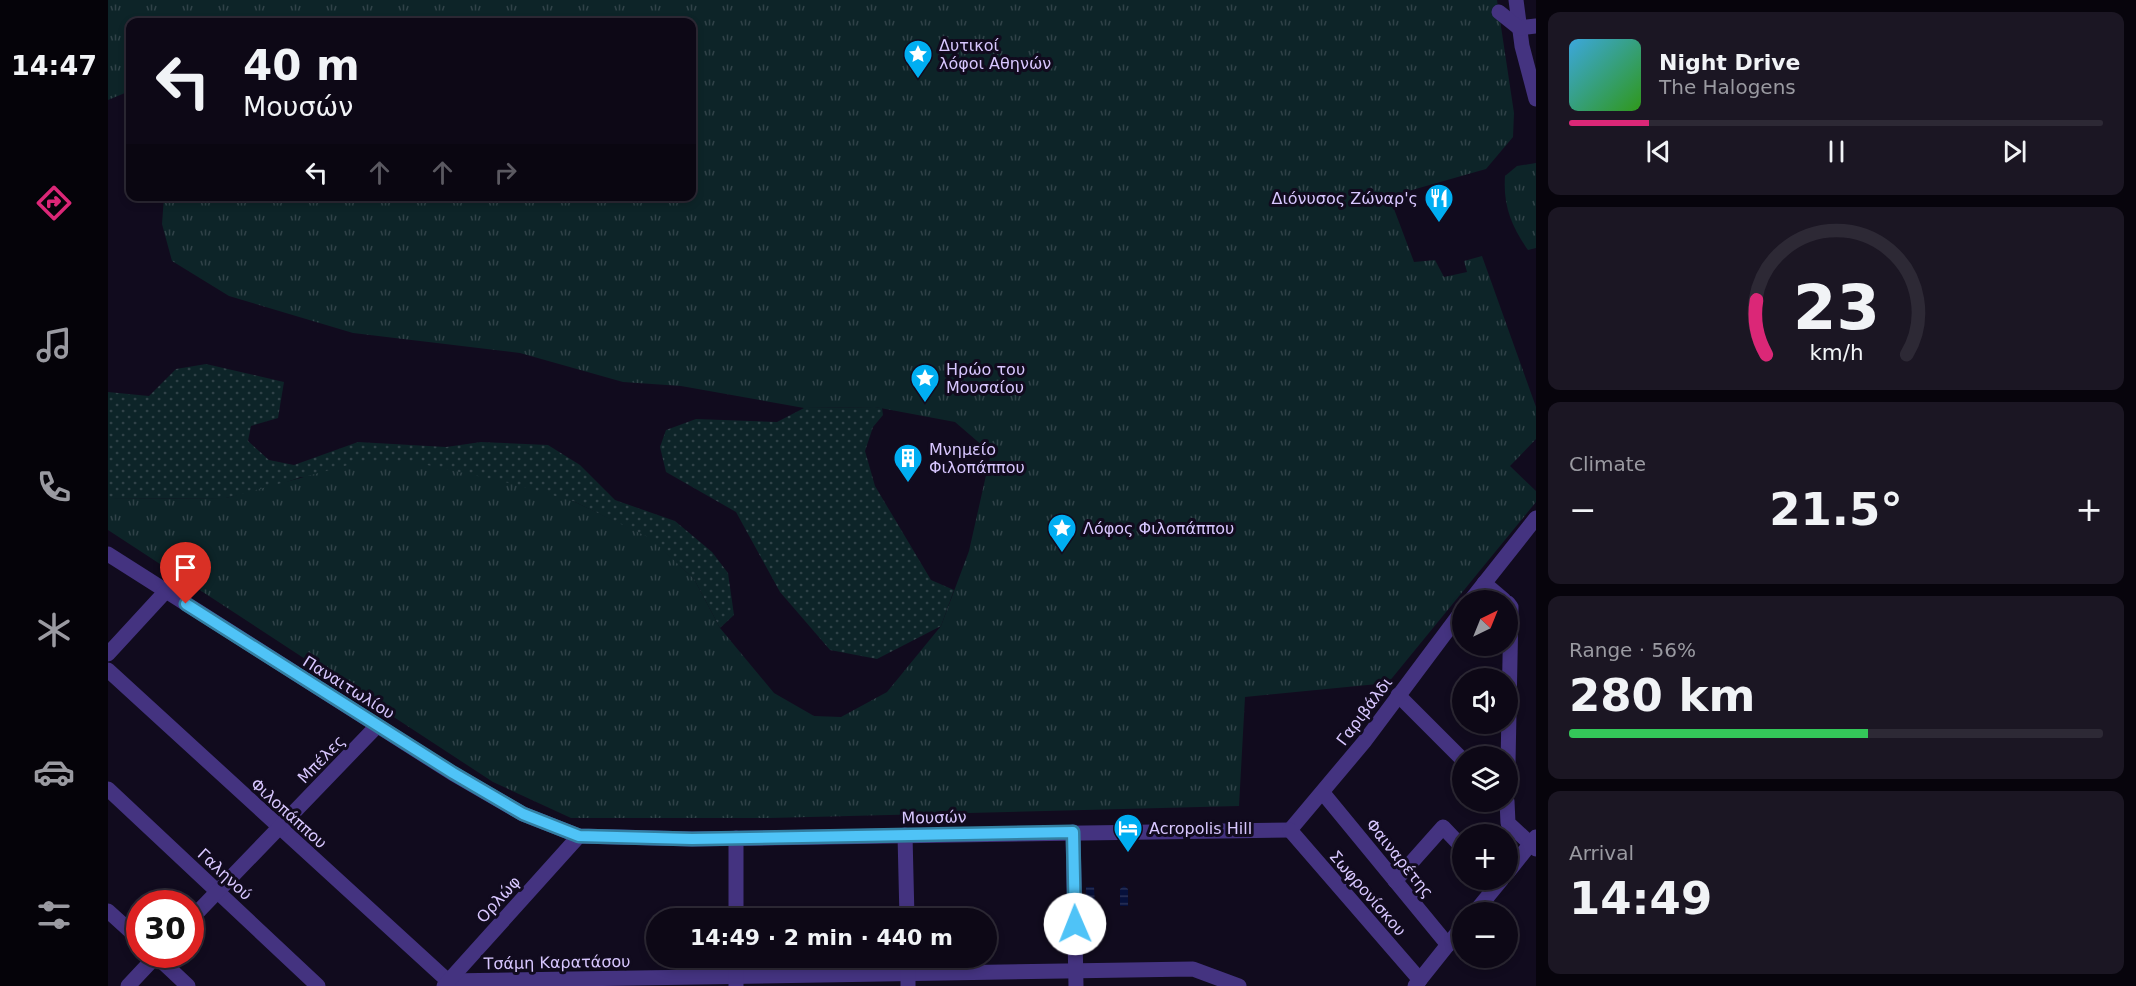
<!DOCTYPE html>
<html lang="en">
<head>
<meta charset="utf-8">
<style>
  body { margin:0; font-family:"DejaVu Sans",sans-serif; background:#1b1623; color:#f1f3f6; height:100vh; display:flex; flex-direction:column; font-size:22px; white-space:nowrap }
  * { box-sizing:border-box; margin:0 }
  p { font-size:20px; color:#9a9aa1 }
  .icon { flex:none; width:33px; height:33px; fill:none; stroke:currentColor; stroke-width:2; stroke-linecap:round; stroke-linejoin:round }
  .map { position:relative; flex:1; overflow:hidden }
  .details { display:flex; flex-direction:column; gap:12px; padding:12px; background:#07040c; width:600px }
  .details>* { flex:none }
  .hud { position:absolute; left:18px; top:18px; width:570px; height:183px; border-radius:12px; box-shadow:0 3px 9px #0003,0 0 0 2px #2d2935; background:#0d0816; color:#f1f3f6; overflow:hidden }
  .needle { width:39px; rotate:43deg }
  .buttons { position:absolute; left:1344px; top:590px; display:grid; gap:12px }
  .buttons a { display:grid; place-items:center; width:66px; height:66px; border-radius:50%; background:#0d0816; box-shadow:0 3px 9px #0003,0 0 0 2px #2d2935; font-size:30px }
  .speed { position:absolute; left:18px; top:890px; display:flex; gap:12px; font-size:30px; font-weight:700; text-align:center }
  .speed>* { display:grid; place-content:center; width:78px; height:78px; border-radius:50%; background:#0d0816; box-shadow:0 3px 9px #0003,0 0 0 2px #2d2935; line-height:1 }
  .speed .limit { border:9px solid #d22; background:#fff; color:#111 }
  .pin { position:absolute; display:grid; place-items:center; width:51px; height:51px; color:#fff; margin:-62px -26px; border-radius:50% 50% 50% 0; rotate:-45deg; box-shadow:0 0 6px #0007 }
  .pin .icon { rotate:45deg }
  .me { position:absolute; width:66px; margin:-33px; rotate:359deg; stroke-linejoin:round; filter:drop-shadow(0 0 4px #0008) }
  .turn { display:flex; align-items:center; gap:21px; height:126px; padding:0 18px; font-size:27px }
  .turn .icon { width:78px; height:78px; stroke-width:2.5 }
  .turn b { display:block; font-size:42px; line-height:51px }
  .lanes { display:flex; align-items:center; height:57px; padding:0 18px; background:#0003; justify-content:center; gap:30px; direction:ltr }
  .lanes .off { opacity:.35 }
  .big { font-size:45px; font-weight:600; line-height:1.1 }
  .details .tile { flex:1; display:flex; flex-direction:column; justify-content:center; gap:9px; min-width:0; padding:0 21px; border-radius:12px; background:#1b1623 }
  .details .dial { align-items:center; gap:0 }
  .dial svg { height:156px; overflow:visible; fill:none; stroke:#2d2935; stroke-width:7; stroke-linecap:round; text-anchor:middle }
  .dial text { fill:#f1f3f6; stroke:none }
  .song { display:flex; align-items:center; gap:18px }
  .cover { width:72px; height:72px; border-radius:9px; background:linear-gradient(135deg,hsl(200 70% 55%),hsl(110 70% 35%)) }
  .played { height:6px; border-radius:3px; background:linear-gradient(90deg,#db2777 15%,#2d2935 15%) }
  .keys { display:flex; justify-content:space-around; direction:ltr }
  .heat { display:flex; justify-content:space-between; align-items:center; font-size:33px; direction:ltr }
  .charge { height:9px; border-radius:4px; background:linear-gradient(90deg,#34c759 56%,#2d2935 0) }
  .trip { position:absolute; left:538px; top:908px; width:351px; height:60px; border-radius:30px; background:#0d0816; box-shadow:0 3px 9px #0003,0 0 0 2px #2d2935; font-weight:600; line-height:60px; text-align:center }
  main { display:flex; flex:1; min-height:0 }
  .tabs { display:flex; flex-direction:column; width:108px; justify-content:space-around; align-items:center; background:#050309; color:#9a9aa1 }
  .tabs .icon { width:42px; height:42px }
  .tabs .selected { color:#db2777 }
  .tabs b { font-size:27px; color:#f1f3f6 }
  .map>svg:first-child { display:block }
  .grass { fill:url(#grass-dots) }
  .park { fill:url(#park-tufts) }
  .water { fill:url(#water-rules) }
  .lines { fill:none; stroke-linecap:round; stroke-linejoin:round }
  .minor { stroke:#443380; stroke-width:15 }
  .route-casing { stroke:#337fa1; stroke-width:15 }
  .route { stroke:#4fc3f7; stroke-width:10 }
  .labels { text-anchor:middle; stroke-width:6; stroke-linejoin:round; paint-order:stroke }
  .poi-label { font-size:16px; fill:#d8c7ff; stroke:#110b1e; text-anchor:start }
  .street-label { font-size:16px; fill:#d8c7ff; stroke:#110b1e }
</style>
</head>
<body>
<main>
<nav class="tabs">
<b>14:47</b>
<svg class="icon selected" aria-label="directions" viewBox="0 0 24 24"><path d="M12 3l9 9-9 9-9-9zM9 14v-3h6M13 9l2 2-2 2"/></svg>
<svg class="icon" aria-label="music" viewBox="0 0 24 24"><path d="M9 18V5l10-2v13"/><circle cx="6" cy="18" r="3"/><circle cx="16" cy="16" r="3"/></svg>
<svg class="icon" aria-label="phone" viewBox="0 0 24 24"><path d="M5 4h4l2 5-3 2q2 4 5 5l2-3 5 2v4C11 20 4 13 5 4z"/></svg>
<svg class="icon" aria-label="climate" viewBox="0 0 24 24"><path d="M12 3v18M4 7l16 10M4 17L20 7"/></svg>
<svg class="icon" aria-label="car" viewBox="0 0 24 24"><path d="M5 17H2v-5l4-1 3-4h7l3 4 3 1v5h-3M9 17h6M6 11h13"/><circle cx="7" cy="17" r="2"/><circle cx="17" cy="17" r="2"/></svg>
<svg class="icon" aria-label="filters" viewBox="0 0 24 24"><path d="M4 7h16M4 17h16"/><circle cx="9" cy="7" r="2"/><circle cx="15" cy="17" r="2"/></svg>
</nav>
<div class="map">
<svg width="1428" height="986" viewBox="0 0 1428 986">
  <defs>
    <pattern id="grass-dots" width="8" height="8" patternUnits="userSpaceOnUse" patternTransform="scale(1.5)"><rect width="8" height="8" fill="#0d2428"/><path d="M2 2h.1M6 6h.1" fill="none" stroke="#304248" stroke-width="1.8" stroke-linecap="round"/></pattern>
    <pattern id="park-tufts" width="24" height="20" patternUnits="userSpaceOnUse" patternTransform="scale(1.5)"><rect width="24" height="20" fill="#0d2428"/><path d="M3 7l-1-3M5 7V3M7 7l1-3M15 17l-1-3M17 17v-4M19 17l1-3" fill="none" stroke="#304248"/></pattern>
    <pattern id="water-rules" width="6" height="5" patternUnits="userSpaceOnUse" patternTransform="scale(1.5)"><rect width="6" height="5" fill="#06103b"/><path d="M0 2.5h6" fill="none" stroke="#2a3158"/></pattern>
  </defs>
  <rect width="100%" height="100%" fill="#110b1e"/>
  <g class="grass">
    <polygon points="98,364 176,382 170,418 143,426 140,441 161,460 186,465 250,442 338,447 373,442 440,445 472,465 507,500 567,521 604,552 620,573 626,615 612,628 586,579 542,539 465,501 193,477 162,488 118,498 0,499 0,392 41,396 68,369"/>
    <polygon points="767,407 774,408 775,415 765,427 757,451 767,486 823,580 846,590 833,626 769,659 722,650 672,592 628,512 558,472 552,447 558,430 588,419 669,422 696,408"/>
  </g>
  <g class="park">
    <polygon points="0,0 1389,0 1406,113 1405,137 1378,169 1297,192 1283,201 1306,262 1327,260 1336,277 1359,272 1356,261 1374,256 1428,407 1428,439 1402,466 1428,491 1428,502 1280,683 1137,697 1131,806 662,818 463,818 385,782 0,530 0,499 118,498 255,461 310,463 397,482 465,501 542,538 586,579 612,628 666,693 706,716 733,717 779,692 833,626 861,551 883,453 847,422 767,407 696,408 573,386 515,382 412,353 245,333 121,296 64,261 54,224 56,197 584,196 584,22 22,22 22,100 17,93 0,100"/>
    <path d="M1428,163V248L1420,250C1403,226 1395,205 1397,176L1409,166Z"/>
  </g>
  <g class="water">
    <polygon points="1016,886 1020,889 1020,906 1012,906 1012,889"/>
    <polygon points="978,887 986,887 987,905 978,906"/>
  </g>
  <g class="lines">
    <g class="minor">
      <polyline points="1408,0 1414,46 1428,99"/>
      <polyline points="1391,12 1411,28 1428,26"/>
      <polyline points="0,554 344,773 415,814 471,836 584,839 1182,830"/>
      <polyline points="1376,583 1396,600"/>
      <polyline points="1363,600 1428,518"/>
      <polyline points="1400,603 1403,607 1400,764"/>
      <polyline points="0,654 58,591"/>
      <polyline points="0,670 340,981 1085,969 1131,986"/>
      <polyline points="1290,695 1354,759"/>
      <polyline points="0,789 210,986"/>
      <polyline points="1215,793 1340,945"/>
      <polyline points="1399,801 1400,823 1428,849"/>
      <polyline points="1182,830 1256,742 1354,611"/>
      <polyline points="1182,830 1312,980"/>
      <polyline points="965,832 968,986"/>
      <polyline points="797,835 799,918"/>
      <polyline points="628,838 628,918"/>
      <polyline points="1400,872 1428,837"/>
      <polyline points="1287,881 1335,827 1354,847"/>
      <polyline points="0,911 32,940"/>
      <polyline points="1367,912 1394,879"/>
      <polyline points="82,920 269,726"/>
      <polyline points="46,954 80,986"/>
      <polyline points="628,957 628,986"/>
      <polyline points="800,957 800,986"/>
      <polyline points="20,986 50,954"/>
      <polyline points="336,986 471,836"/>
      <polyline points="1307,986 1354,927"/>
    </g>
  </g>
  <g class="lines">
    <g class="route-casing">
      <polyline id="route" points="78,604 345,773 415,814 471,836 584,839 965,832 967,924"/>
    </g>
    <use href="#route" class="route"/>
  </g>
  <defs>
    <g id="sight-pin" transform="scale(1.5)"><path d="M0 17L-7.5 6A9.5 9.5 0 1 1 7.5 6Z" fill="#00aef2" stroke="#110b1e"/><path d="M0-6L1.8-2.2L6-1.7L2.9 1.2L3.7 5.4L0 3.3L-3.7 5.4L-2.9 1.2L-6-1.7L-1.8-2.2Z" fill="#fff"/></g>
    <g id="restaurant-pin" transform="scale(1.5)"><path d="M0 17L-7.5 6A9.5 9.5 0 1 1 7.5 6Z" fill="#00aef2" stroke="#110b1e"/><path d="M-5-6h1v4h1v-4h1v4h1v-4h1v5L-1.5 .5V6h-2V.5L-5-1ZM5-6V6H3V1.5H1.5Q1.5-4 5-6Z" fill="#fff"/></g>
    <g id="building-pin" transform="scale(1.5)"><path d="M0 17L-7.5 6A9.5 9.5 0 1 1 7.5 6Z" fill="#00aef2" stroke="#110b1e"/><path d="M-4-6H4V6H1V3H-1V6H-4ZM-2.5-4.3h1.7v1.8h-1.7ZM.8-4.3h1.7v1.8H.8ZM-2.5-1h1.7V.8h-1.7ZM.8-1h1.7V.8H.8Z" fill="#fff"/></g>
    <g id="hotel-pin" transform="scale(1.5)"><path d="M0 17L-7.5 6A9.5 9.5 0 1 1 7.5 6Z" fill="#00aef2" stroke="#110b1e"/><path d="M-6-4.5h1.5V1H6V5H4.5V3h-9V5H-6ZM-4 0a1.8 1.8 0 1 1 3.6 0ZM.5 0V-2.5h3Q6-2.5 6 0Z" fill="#fff"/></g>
  </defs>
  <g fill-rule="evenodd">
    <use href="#sight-pin" x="810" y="54"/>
    <use href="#restaurant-pin" x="1331" y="198"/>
    <use href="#sight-pin" x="817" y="378"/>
    <use href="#building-pin" x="800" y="458"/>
    <use href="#sight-pin" x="954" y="528"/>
    <use href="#hotel-pin" x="1020" y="828"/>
  </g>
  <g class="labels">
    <g class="poi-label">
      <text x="831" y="51">Δυτικοί<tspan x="831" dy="18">λόφοι Αθηνών</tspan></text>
      <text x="1310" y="204" text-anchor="end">Διόνυσος Ζώναρ'ς</text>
      <text x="838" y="375">Ηρώο του<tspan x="838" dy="18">Μουσαίου</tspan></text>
      <text x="821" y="455">Μνημείο<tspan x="821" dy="18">Φιλοπάππου</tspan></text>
      <text x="975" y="534">Λόφος Φιλοπάππου</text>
      <text x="1041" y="834">Acropolis Hill</text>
    </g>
    <g class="street-label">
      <text transform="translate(241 687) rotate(32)" y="6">Παναιτωλίου</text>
      <text transform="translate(1256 711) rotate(-53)" y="6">Γαριβάλδι</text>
      <text transform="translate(213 759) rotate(-46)" y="6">Μπέλες</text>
      <text transform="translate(181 813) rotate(42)" y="6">Φιλοπάππου</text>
      <text transform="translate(826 817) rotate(-1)" y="6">Μουσών</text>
      <text transform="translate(1292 858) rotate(51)" y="6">Φαιναρέτης</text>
      <text transform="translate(117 874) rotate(43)" y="6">Γαληνού</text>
      <text transform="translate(1260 893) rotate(49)" y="6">Σωφρονίσκου</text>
      <text transform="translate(390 899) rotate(-48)" y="6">Ορλώφ</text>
      <text transform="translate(449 962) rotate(-1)" y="6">Τσάμη Καρατάσου</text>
    </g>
  </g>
</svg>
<div class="buttons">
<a><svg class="needle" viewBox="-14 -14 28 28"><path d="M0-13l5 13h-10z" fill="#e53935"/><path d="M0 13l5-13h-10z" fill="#9a9aa1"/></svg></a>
<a><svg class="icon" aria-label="sound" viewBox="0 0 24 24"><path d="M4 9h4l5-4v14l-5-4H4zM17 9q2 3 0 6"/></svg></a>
<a><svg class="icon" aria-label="layers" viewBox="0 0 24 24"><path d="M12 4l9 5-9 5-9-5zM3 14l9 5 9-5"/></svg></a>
<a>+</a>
<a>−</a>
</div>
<div class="speed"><div class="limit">30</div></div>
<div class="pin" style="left:78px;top:604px;background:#d93025"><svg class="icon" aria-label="arrive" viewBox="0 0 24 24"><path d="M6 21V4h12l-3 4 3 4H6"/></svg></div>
<svg class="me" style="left:967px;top:924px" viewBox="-20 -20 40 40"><circle r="19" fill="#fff"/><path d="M0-13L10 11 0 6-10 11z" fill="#4fc3f7"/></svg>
<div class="trip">14:49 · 2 min · 440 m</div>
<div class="hud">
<div class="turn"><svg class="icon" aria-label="left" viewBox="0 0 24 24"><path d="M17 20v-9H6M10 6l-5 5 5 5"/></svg><div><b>40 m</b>Μουσών</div></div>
<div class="lanes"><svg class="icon" aria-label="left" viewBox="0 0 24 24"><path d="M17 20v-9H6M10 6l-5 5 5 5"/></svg><svg class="icon off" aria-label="ahead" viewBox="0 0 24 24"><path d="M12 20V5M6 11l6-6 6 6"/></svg><svg class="icon off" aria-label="ahead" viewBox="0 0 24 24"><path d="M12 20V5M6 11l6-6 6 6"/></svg><svg class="icon off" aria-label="right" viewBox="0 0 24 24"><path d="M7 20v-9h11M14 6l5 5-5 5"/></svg></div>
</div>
</div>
<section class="details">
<div class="tile">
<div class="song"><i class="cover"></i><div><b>Night Drive</b><p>The Halogens</p></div></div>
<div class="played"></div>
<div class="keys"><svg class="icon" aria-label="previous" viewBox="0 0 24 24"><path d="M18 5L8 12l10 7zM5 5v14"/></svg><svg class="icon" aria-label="pause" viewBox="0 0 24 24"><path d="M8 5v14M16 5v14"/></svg><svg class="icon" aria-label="next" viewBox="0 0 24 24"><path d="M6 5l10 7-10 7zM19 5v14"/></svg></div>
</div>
<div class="tile dial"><svg viewBox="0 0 100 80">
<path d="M14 69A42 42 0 1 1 86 69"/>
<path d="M14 69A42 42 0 0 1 9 41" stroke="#db2777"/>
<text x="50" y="56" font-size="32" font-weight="700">23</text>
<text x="50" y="72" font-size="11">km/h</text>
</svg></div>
<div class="tile"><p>Climate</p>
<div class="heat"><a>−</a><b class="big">21.5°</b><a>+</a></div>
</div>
<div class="tile"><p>Range · 56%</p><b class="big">280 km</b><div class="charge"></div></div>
<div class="tile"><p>Arrival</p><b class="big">14:49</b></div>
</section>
</main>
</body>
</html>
